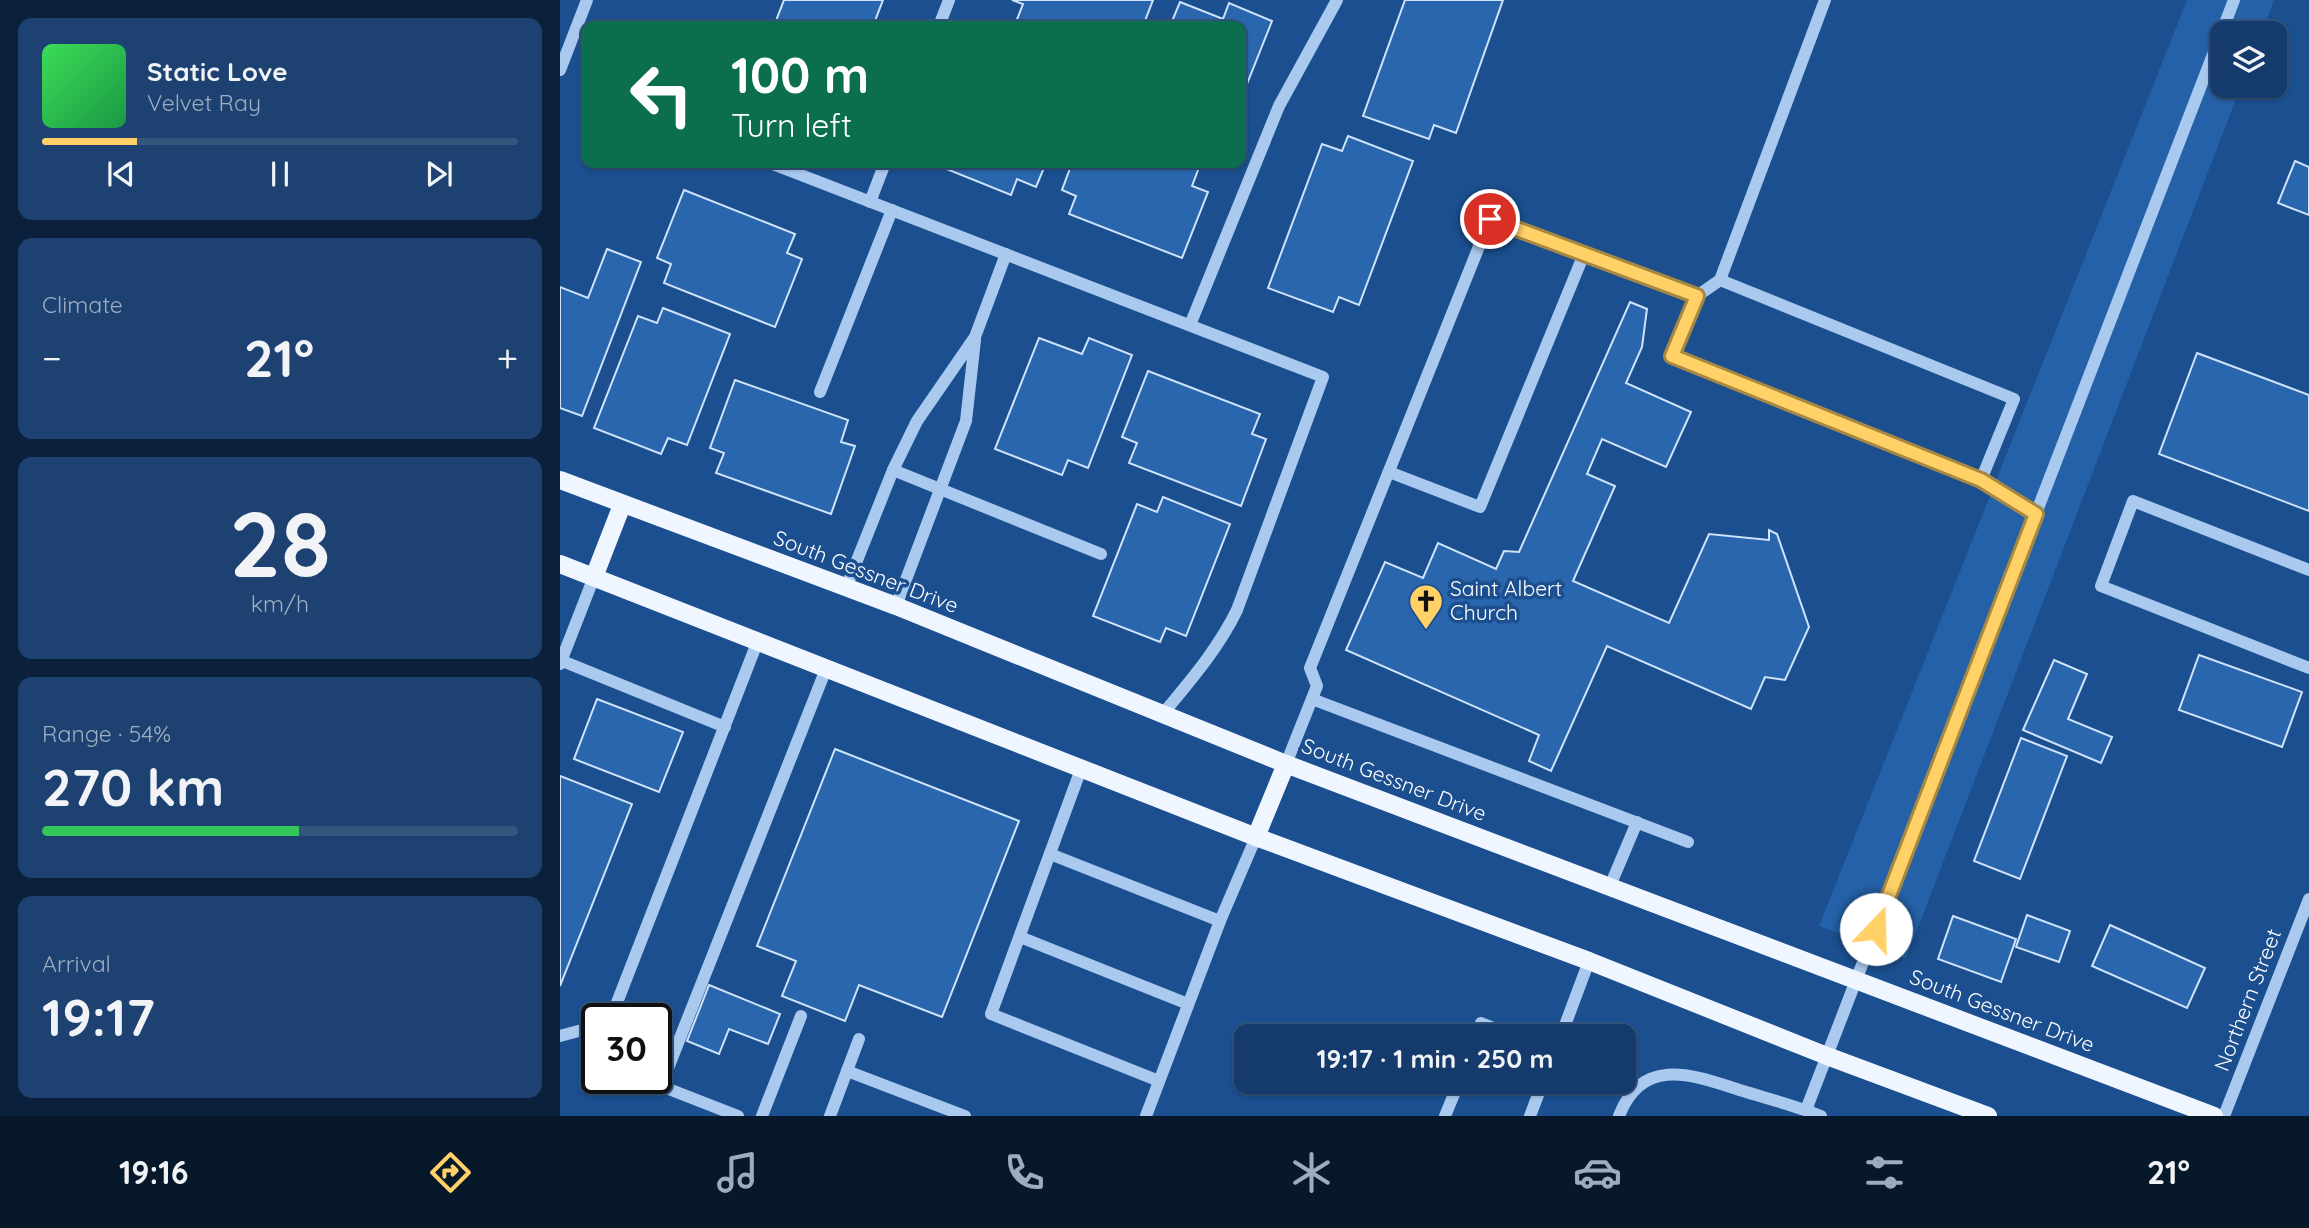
<!DOCTYPE html>
<html lang="en">
<head>
<meta charset="utf-8">
<style>
  body { margin:0; font-family:Quicksand,sans-serif; background:#1d4271; color:#f1f3f6; height:100vh; display:flex; flex-direction:column; font-size:26px; white-space:nowrap }
  * { box-sizing:border-box; margin:0 }
  p { font-size:23px; color:#9dadc1 }
  .icon { flex:none; width:38px; height:38px; fill:none; stroke:currentColor; stroke-width:2; stroke-linecap:round; stroke-linejoin:round }
  .map { position:relative; flex:1; overflow:hidden }
  .side { display:flex; flex-direction:column; gap:18px; padding:18px; background:#0b203b; width:560px }
  .side>* { flex:none }
  .guide { position:absolute; left:21px; top:21px; width:665px; height:147px; border-radius:14px; box-shadow:0 2px 5px #0004,0 0 0 2px #33557e; background:#0b6e4f; color:#fff; overflow:hidden }
  .tools { position:absolute; left:1650px; top:21px; display:grid; gap:14px }
  .tools a { display:grid; place-items:center; width:77px; height:77px; border-radius:14px; background:#143b6b; box-shadow:0 2px 5px #0004,0 0 0 2px #33557e; font-size:35px }
  .speed { position:absolute; left:21px; top:1003px; display:flex; gap:14px; font-size:35px; font-weight:700; text-align:center }
  .speed>* { display:grid; place-content:center; width:91px; height:91px; border-radius:50%; background:#143b6b; box-shadow:0 2px 5px #0004,0 0 0 2px #33557e; line-height:1 }
  .speed .limit { border:4px solid #111; border-radius:10px; background:#fff; color:#111 }
  .pin { position:absolute; display:grid; place-items:center; width:60px; height:60px; color:#fff; margin:-30px; border:4px solid #fff; border-radius:50%; box-shadow:0 2px 7px #0007 }
  .me { position:absolute; width:77px; margin:-38px; rotate:21deg; stroke-linejoin:round; filter:drop-shadow(0 0 5px #0008) }
  .turn { display:flex; align-items:center; gap:24px; height:147px; padding:0 35px; font-size:32px }
  .turn .icon { width:91px; height:91px; stroke-width:2.5 }
  .turn b { display:block; font-size:49px; line-height:60px }
  .big { font-size:52px; font-weight:700; line-height:1.1 }
  .side .card { flex:1; display:flex; flex-direction:column; justify-content:center; gap:10px; min-width:0; padding:0 24px; border-radius:14px; background:#1d4271 }
  .side .dial { align-items:center; gap:0 }
  .dial b { font-size:91px; line-height:1 }
  .song { display:flex; align-items:center; gap:21px }
  .cover { width:84px; height:84px; border-radius:10px; background:linear-gradient(135deg,hsl(130 70% 55%),hsl(140 70% 35%)) }
  .played { height:7px; border-radius:4px; background:linear-gradient(90deg,#ffd166 20%,#33557e 20%) }
  .keys { display:flex; justify-content:space-around; direction:ltr }
  .heat { display:flex; justify-content:space-between; align-items:center; font-size:38px; direction:ltr }
  .charge { height:10px; border-radius:5px; background:linear-gradient(90deg,#34c759 54%,#33557e 0) }
  .trip { position:absolute; left:674px; top:1024px; width:402px; height:70px; border-radius:14px; background:#143b6b; box-shadow:0 2px 5px #0004,0 0 0 2px #33557e; font-weight:700; line-height:70px; text-align:center }
  .menu { display:flex; height:112px; justify-content:space-around; align-items:center; background:#08182b; color:#9dadc1 }
  .menu .icon { width:49px; height:49px }
  .menu .current { color:#ffd166 }
  .menu b { font-size:32px; color:#f1f3f6 }
  main { display:flex; flex:1; min-height:0 }
  .map>svg:first-child { display:block }
  .green { fill:#2461a8 }
  .building { fill:#2a66ad; stroke:#cfe3fa; stroke-width:2 }
  .lines { fill:none; stroke-linecap:round; stroke-linejoin:round }
  .minor { stroke:#a9c9ee; stroke-width:12 }
  .major { stroke:#f0f6ff; stroke-width:18 }
  .route-casing { stroke:#a68842; stroke-width:18 }
  .route { stroke:#ffd166; stroke-width:12 }
  .labels { text-anchor:middle; stroke-width:7; stroke-linejoin:round; paint-order:stroke }
  .street-label { font-size:21px; fill:#fff; stroke:#1b4f8f }
  .poi-label { font-size:21px; fill:#fff; stroke:#1b4f8f; text-anchor:start }
</style>
</head>
<body>
<main>
<section class="side">
<div class="card">
<div class="song"><i class="cover"></i><div><b>Static Love</b><p>Velvet Ray</p></div></div>
<div class="played"></div>
<div class="keys"><svg class="icon" aria-label="previous" viewBox="0 0 24 24"><path d="M18 5L8 12l10 7zM5 5v14"/></svg><svg class="icon" aria-label="pause" viewBox="0 0 24 24"><path d="M8 5v14M16 5v14"/></svg><svg class="icon" aria-label="next" viewBox="0 0 24 24"><path d="M6 5l10 7-10 7zM19 5v14"/></svg></div>
</div>
<div class="card"><p>Climate</p>
<div class="heat"><a>−</a><b class="big">21°</b><a>+</a></div>
</div>
<div class="card dial"><b>28</b><p>km/h</p></div>
<div class="card"><p>Range · 54%</p><b class="big">270 km</b><div class="charge"></div></div>
<div class="card"><p>Arrival</p><b class="big">19:17</b></div>
</section>
<div class="map">
<svg width="1749" height="1116" viewBox="0 0 1749 1116">
  <rect width="100%" height="100%" fill="#1b4f8f"/>
  <polygon class="green" points="1627,0 1714,0 1702,33 1662,33 1662,86 1681,86 1346,959 1259,926"/>
  <g class="building">
    <polygon points="224,0 323,0 313,26 214,26"/>
    <polygon points="452,0 593,0 583,26 467,26 456,22 463,4"/>
    <polygon points="845,0 943,0 896,133 874,125 869,139 803,116"/>
    <polygon points="620,2 663,19 669,3 712,21 681,99 681,26 610,26"/>
    <polygon points="788,136 853,161 799,305 779,297 773,312 708,288 762,144 782,151"/>
    <polygon points="1735,161 1749,167 1749,215 1718,203"/>
    <polygon points="386,163 486,163 476,187 457,179 451,195 384,168"/>
    <polygon points="512,163 633,163 640,165 632,186 648,192 622,258 509,214 516,196 502,190"/>
    <polygon points="124,190 235,234 227,253 242,259 215,327 104,283 111,264 97,258"/>
    <polygon points="47,249 81,262 22,416 0,408 0,287 28,298"/>
    <polygon points="1070,302 1087,309 1082,347 1066,383 1131,412 1106,467 1042,439 1027,474 1055,486 1013,581 1109,623 1149,534 1209,540 1209,530 1217,534 1249,627 1225,680 1205,677 1191,709 1047,646 991,771 969,761 979,735 786,650 825,562 863,578 878,543 936,569 944,551 959,552"/>
    <polygon points="103,308 170,334 127,445 108,438 101,454 34,428 78,316 97,323"/>
    <polygon points="479,338 522,354 529,338 572,355 528,468 508,460 502,475 435,449"/>
    <polygon points="1637,353 1749,395 1749,511 1599,454"/>
    <polygon points="588,371 700,414 692,434 706,439 681,506 569,463 577,443 562,437"/>
    <polygon points="175,380 288,420 281,442 295,446 271,514 156,473 164,453 150,448"/>
    <polygon points="603,497 670,524 626,636 606,628 600,642 533,616 577,504 597,512"/>
    <polygon points="1639,655 1742,692 1722,747 1619,710"/>
    <polygon points="1494,660 1527,674 1508,719 1552,737 1541,763 1463,730"/>
    <polygon points="37,699 123,732 99,792 14,759"/>
    <polygon points="1461,738 1507,756 1460,879 1414,861"/>
    <polygon points="275,749 459,821 382,1017 299,985 285,1021 222,996 236,961 197,946"/>
    <polygon points="0,776 72,804 0,986"/>
    <polygon points="1467,915 1510,931 1499,962 1456,947"/>
    <polygon points="1393,916 1456,939 1441,982 1378,959"/>
    <polygon points="1550,925 1645,968 1627,1008 1532,966"/>
    <polygon points="149,985 220,1014 208,1044 169,1029 159,1054 127,1041"/>
  </g>
  <g class="lines">
    <g class="minor">
      <polyline points="1265,0 1160,280 1137,296 1112,356 1421,480 1476,514"/>
      <polyline points="379,26 389,0"/>
      <polyline points="0,70 27,0"/>
      <path d="M210,163L763,377L677,610C658,649 630,681 602,715"/>
      <polyline points="310,202 325,163"/>
      <polyline points="1160,280 1454,399 1421,480"/>
      <polyline points="630,325 719,106 777,0"/>
      <polyline points="260,392 332,210"/>
      <polyline points="333,470 541,554"/>
      <polyline points="829,472 920,507 1024,254"/>
      <polyline points="1749,570 1573,501 1541,586 1749,668"/>
      <polyline points="286,588 333,470 357,421 415,337 446,254"/>
      <polyline points="336,606 406,421 415,340"/>
      <polyline points="0,660 165,727"/>
      <polyline points="0,664 34,577"/>
      <polyline points="752,699 1128,842"/>
      <polyline points="726,764 757,686 750,668 930,219 1137,296"/>
      <polyline points="521,769 431,1014 599,1081"/>
      <polyline points="490,854 660,921"/>
      <polyline points="1050,886 1077,822"/>
      <polyline points="460,937 628,1004"/>
      <polyline points="51,1018 197,643"/>
      <polyline points="0,1036 37,1026"/>
      <polyline points="916,1036 921,1023 954,1036"/>
      <polyline points="1001,1036 1029,961"/>
      <polyline points="287,1071 405,1116"/>
      <polyline points="1246,1110 1674,0"/>
      <polyline points="178,1116 101,1086 266,669"/>
      <polyline points="202,1116 241,1016"/>
      <polyline points="270,1116 299,1039"/>
      <polyline points="586,1116 660,921 696,837"/>
      <polyline points="885,1116 899,1082"/>
      <polyline points="970,1116 983,1082"/>
      <path d="M1059,1116C1083,1054 1135,1076 1183,1091C1209,1099 1236,1106 1261,1116"/>
      <polyline points="1664,1116 1749,899"/>
    </g>
    <g class="major">
      <polyline points="0,480 336,606 726,764 1654,1116"/>
      <polyline points="0,564 696,837 1029,961 1267,1056 1428,1116"/>
      <polyline points="34,577 62,505"/>
      <polyline points="696,837 726,764"/>
    </g>
  </g>
  <g class="lines">
    <g class="route-casing">
      <polyline id="route" points="930,219 1137,296 1112,356 1421,480 1476,514 1316,929"/>
    </g>
    <use href="#route" class="route"/>
  </g>
  <defs>
    <g id="church-pin" transform="scale(1.75)"><path d="M0 17L-7.5 6A9.5 9.5 0 1 1 7.5 6Z" fill="#ffd166" stroke="#1b4f8f"/><path d="M-1.2-6h2.4v3.5h3.3v2.4h-3.3V6h-2.4V-.1h-3.3v-2.4h3.3Z" fill="#111"/></g>
  </defs>
  <g fill-rule="evenodd">
    <use href="#church-pin" x="866" y="601"/>
  </g>
  <g class="labels">
    <g class="street-label">
      <text transform="translate(306 572) rotate(21)" y="7">South Gessner Drive</text>
      <text transform="translate(834 780) rotate(21)" y="7">South Gessner Drive</text>
      <text transform="translate(1688 1000) rotate(-69)" y="7">Northern Street</text>
      <text transform="translate(1442 1011) rotate(21)" y="7">South Gessner Drive</text>
    </g>
    <g class="poi-label">
      <text x="890" y="596">Saint Albert<tspan x="890" dy="24">Church</tspan></text>
    </g>
  </g>
</svg>
<div class="tools">
<a><svg class="icon" aria-label="layers" viewBox="0 0 24 24"><path d="M12 4l9 5-9 5-9-5zM3 14l9 5 9-5"/></svg></a>
</div>
<div class="speed"><div class="limit">30</div></div>
<div class="pin" style="left:930px;top:219px;background:#d93025"><svg class="icon" aria-label="arrive" viewBox="0 0 24 24"><path d="M6 21V4h12l-3 4 3 4H6"/></svg></div>
<svg class="me" style="left:1316px;top:929px" viewBox="-20 -20 40 40"><circle r="19" fill="#fff"/><path d="M0-13L10 11 0 6-10 11z" fill="#ffd166"/></svg>
<div class="trip">19:17 · 1 min · 250 m</div>
<div class="guide">
<div class="turn"><svg class="icon" aria-label="left" viewBox="0 0 24 24"><path d="M17 20v-9H6M10 6l-5 5 5 5"/></svg><div><b>100 m</b>Turn left</div></div>
</div>
</div>
</main>
<nav class="menu">
<b>19:16</b>
<svg class="icon current" aria-label="directions" viewBox="0 0 24 24"><path d="M12 3l9 9-9 9-9-9zM9 14v-3h6M13 9l2 2-2 2"/></svg>
<svg class="icon" aria-label="music" viewBox="0 0 24 24"><path d="M9 18V5l10-2v13"/><circle cx="6" cy="18" r="3"/><circle cx="16" cy="16" r="3"/></svg>
<svg class="icon" aria-label="phone" viewBox="0 0 24 24"><path d="M5 4h4l2 5-3 2q2 4 5 5l2-3 5 2v4C11 20 4 13 5 4z"/></svg>
<svg class="icon" aria-label="climate" viewBox="0 0 24 24"><path d="M12 3v18M4 7l16 10M4 17L20 7"/></svg>
<svg class="icon" aria-label="car" viewBox="0 0 24 24"><path d="M5 17H2v-5l4-1 3-4h7l3 4 3 1v5h-3M9 17h6M6 11h13"/><circle cx="7" cy="17" r="2"/><circle cx="17" cy="17" r="2"/></svg>
<svg class="icon" aria-label="filters" viewBox="0 0 24 24"><path d="M4 7h16M4 17h16"/><circle cx="9" cy="7" r="2"/><circle cx="15" cy="17" r="2"/></svg>
<b>21°</b>
</nav>
</body>
</html>
